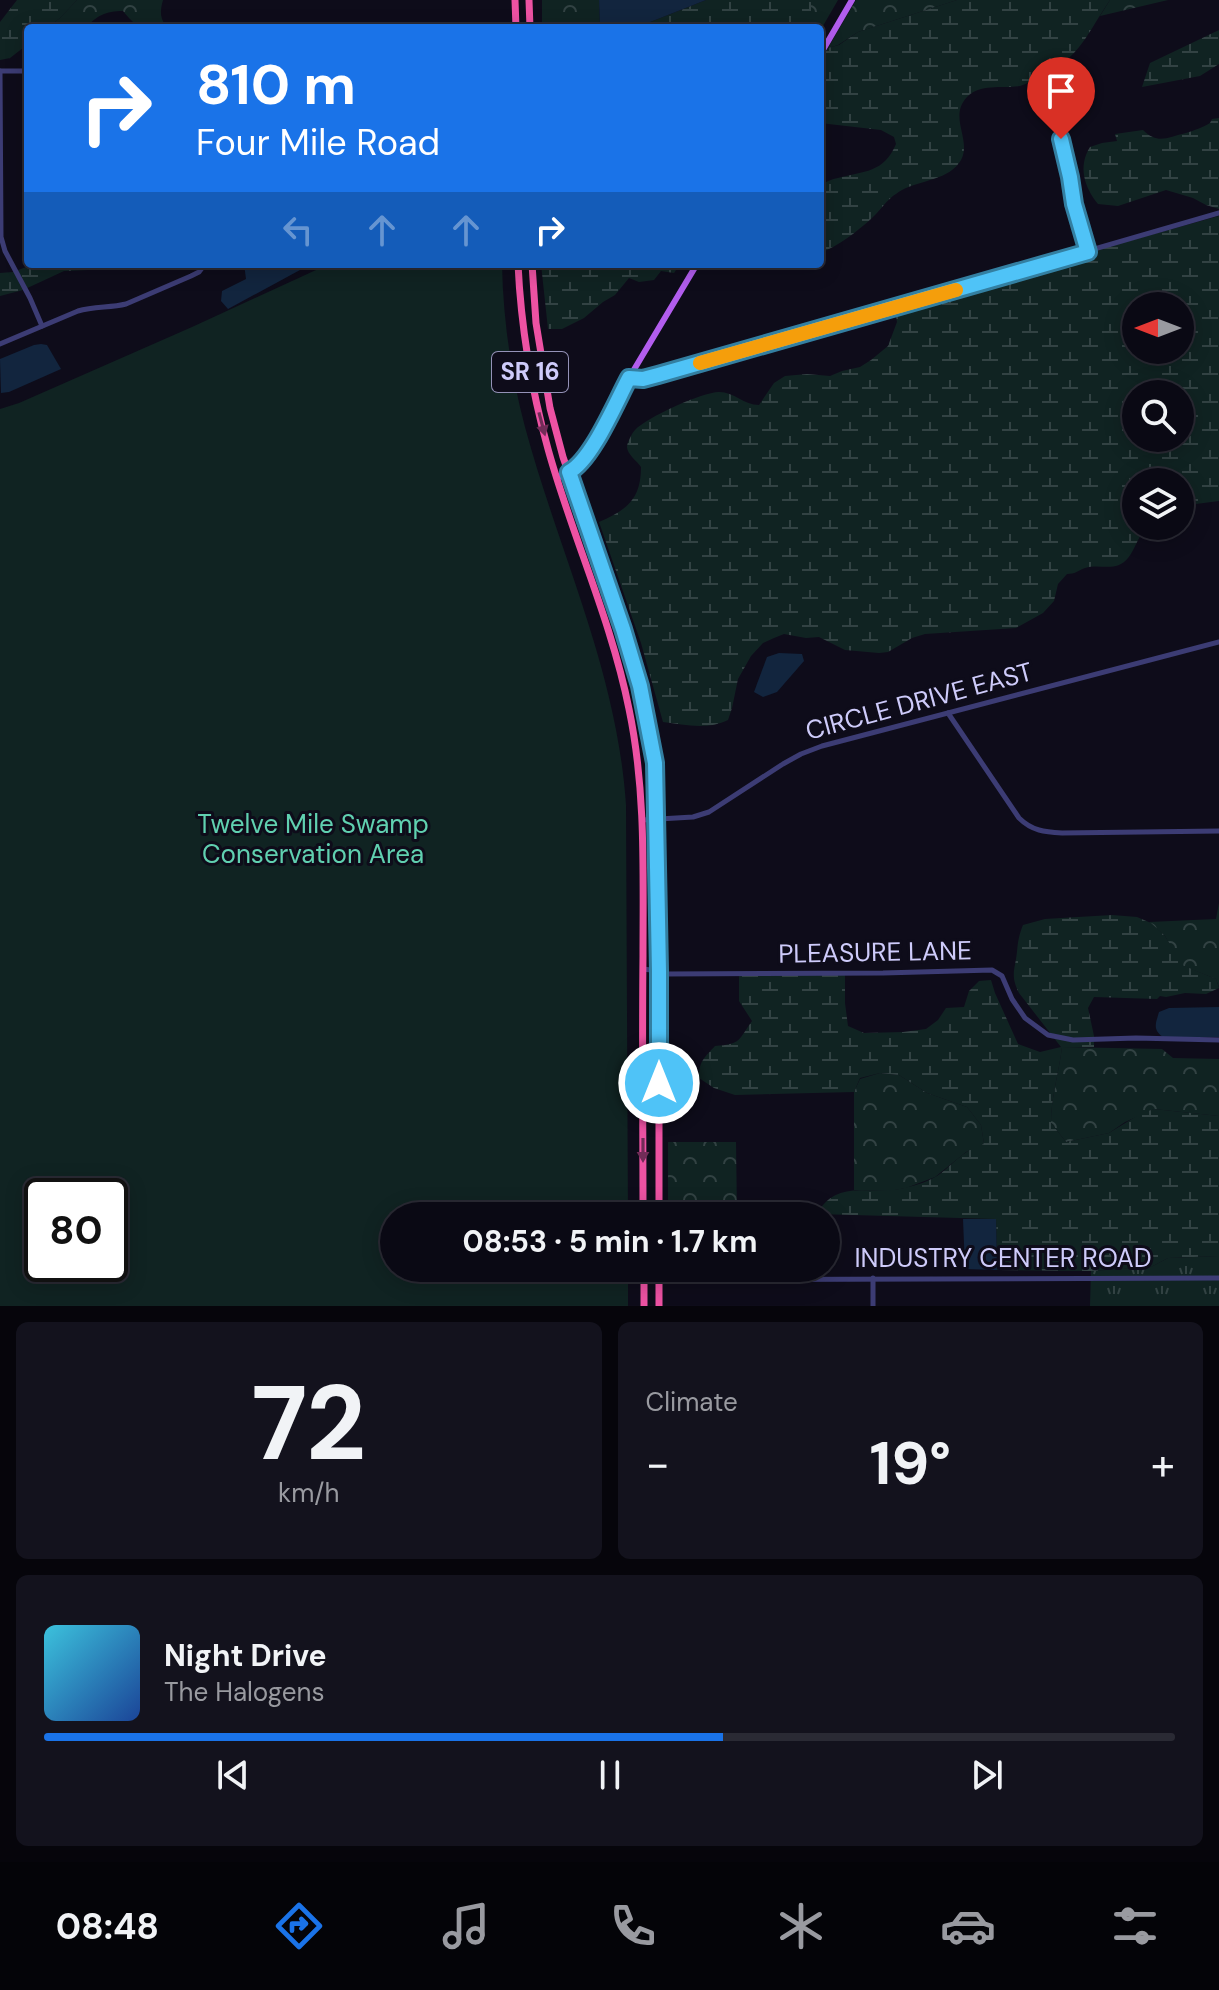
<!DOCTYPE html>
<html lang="en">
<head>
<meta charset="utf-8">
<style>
  body { margin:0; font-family:"DM Sans",sans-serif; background:#13121d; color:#f1f3f6; height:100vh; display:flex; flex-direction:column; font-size:30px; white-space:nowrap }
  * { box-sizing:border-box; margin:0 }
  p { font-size:26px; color:#999aa0 }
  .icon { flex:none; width:44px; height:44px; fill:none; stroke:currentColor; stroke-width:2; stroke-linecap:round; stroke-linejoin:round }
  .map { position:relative; height:1306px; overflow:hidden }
  .sheet { display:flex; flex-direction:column; gap:16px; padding:16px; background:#06050b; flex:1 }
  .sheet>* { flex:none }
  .hud { position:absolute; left:24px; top:24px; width:800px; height:244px; border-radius:8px; box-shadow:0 4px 20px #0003,0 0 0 2px #2a2a34; background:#1a73e8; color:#fff; overflow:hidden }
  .needle { width:52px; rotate:270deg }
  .buttons { position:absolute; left:1122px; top:292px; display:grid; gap:16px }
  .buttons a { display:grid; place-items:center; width:72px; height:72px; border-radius:50%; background:#0a0914; box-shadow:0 4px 20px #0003,0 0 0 2px #2a2a34; font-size:40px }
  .speed { position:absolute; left:24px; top:1178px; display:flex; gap:16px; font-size:40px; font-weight:700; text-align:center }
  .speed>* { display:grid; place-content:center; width:104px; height:104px; border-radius:50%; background:#0a0914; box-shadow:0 4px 20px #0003,0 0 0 2px #2a2a34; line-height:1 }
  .speed .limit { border:4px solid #111; border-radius:12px; background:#fff; color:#111 }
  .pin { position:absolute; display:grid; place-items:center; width:68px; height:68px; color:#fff; margin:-82px -34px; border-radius:50% 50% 50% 0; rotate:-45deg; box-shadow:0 0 8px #0007 }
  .pin .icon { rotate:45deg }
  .me { position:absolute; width:88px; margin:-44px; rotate:0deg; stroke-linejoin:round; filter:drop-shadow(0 0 6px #0008) }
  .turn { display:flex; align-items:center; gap:28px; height:168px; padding:0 40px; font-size:36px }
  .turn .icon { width:104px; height:104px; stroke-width:2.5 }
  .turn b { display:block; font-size:56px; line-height:68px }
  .lanes { display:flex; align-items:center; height:76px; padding:0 40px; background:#0003; justify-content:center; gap:40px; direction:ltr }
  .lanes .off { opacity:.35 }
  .big { font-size:60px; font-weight:700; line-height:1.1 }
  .sheet .card { flex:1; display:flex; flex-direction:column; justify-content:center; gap:12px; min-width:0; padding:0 28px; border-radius:12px; background:#13121d }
  .sheet .dial { align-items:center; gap:0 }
  .dial b { font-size:104px; line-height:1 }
  .song { display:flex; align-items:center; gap:24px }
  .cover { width:96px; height:96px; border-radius:12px; background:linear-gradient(135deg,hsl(190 70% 55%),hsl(220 70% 35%)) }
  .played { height:8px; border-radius:4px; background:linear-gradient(90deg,#1a73e8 60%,#2a2a34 60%) }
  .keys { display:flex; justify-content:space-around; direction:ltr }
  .heat { display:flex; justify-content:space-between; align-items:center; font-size:44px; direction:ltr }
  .sheet .tiles { flex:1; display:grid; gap:16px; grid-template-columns:1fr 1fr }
  .card:last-child { grid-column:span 2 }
  .trip { position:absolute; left:380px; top:1202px; width:460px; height:80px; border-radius:40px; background:#0a0914; box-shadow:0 4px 20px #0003,0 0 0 2px #2a2a34; font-weight:700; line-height:80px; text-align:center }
  .tabs { display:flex; height:128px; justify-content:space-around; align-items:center; background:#040408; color:#999aa0 }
  .tabs .icon { width:56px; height:56px }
  .tabs .selected { color:#1a73e8 }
  .tabs b { font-size:36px; color:#f1f3f6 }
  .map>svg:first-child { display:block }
  .grass { fill:url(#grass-tufts) }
  .forest { fill:url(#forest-crowns) }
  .wetland { fill:url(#wetland-marsh); fill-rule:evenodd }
  .park { fill:#102322; fill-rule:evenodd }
  .water { fill:#12253e }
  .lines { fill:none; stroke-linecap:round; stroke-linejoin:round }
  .minor { stroke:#3c3c74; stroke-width:5 }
  .major { stroke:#b25dee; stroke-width:6 }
  .highway { stroke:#ed52a3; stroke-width:7 }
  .oneway { fill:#722c58 }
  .route-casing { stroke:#337fa1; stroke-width:20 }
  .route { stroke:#4fc3f7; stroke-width:14 }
  .slow { stroke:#f59e0b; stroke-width:14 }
  .labels { text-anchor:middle; stroke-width:6; stroke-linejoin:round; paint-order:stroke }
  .shield { fill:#0e0c1a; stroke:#9492b7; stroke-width:2 }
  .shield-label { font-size:24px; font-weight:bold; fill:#cecbfa }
  .street-label { font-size:26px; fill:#cecbfa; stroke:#0e0c1a }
  .park-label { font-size:26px; fill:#60d0b0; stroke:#0e0c1a }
</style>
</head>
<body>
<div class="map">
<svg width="1219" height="1306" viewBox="0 0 1219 1306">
  <defs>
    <pattern id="grass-tufts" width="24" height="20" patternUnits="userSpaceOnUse" patternTransform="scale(2)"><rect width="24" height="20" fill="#102322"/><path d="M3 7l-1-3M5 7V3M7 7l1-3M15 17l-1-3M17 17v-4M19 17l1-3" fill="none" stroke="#324243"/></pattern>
    <pattern id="forest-crowns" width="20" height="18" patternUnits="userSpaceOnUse" patternTransform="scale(2)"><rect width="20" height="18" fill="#102322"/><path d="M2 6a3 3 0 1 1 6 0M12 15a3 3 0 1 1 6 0" fill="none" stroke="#324243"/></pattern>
    <pattern id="wetland-marsh" width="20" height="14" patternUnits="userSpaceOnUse" patternTransform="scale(2)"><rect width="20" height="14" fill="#102322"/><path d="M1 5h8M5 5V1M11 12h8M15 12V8" fill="none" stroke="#324243"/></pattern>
  </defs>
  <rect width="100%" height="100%" fill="#0e0c1a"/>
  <polygon class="grass" points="1219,1256 1219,1306 1090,1306 1091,1271 1151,1267 1168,1258"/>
  <g class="forest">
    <path d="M77,0H163C160,10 159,21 169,28C143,28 140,32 123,11C105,11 97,16 85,28H47L60,18Z"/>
    <polygon points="542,0 599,0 600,28 542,28"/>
    <polygon points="811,0 838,0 820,31 820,28 802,28 811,24"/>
    <polygon points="856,0 957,0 858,32 838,45 828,48"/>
    <polygon points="1110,0 1168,0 1100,16"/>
    <polygon points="1219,903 1219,987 1216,979 1181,965 1165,936 1149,922 1216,919"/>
    <path d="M1062,1047L1162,1049L1173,1058L1219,1059V1116L1154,1109L1125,1122L1109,1133L1066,1142L1051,1123C1051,1096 1059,1073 1062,1047Z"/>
    <polygon points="880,1073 899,1075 927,1093 967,1107 981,1125 984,1144 966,1152 935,1177 906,1188 889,1191 854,1190 854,1092 860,1079"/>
    <polygon points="668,1142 736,1142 737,1216 668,1216"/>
  </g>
  <g class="wetland">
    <polygon points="17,0 77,0 60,18 47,28 28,28 28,44 10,58 0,60 0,22"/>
    <polygon points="706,0 811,0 811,25 802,28 635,28"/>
    <path d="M957,0H1110C1088,32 1080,58 1042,76C1035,79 1027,84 1020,86C1003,89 980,83 967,97C948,117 972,140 961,160C950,180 920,180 902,190C885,200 884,207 871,219C856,232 839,246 820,253V185C826,182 832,179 838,178C864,171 884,173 896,144L894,137L881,130L820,123V61L828,48L839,45L858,32Z"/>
    <polygon points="1219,30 1219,64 1200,76 1142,87 1150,63"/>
    <path d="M1219,118V209L1206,205L1193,198L1166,190L1118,206L1098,204C1084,187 1078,166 1090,147L1102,143L1117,141L1115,134L1143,130C1158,145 1168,137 1186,133C1195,130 1202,128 1210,123L1212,119Z"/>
    <path d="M1219,216V501L1188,505L1180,509V482H1136V526H1151C1136,536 1137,547 1128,558C1116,573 1100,563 1085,568C1077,571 1075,574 1067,574L1058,584L1054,601L1043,613L1016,628L925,634L912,638L888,652L879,653L845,650L819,637L806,638L784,634L774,638L763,643L751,656L738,679L732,708L728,720C708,730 685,725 663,722L641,643L599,522C627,510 641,499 641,467C637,461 627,454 627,447C627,443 632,433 635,430C646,418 702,392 719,392C734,392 744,405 759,405L774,383L785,376L807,374L830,376L842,371L860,367L871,360L888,346L897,322L894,306ZM1136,306H1180V350H1136ZM1136,394H1180V438H1136Z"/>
    <polygon points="34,264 106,264 88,270 64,271 23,290 0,296 0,273 13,272"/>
    <polygon points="541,264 680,264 674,273 661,271 654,280 639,282 629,278 615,295 603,302 584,318 562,329 548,329"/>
    <path d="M1112,915L1137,917L1151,923L1165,936L1182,965L1216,979L1219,988L1206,994L1185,993L1166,997L1160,996L1157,999L1094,997L1088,1008L1094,1036V1047H1062C1059,1073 1051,1096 1051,1123L1066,1142L1109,1133L1140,1114L1154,1109L1219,1116V1256L1168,1258L1151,1267L1091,1271L997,1270L996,1219L817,1214C838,1176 874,1198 908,1187C917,1185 929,1181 937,1176C953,1165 964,1149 984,1144L981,1125L967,1107L927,1093L899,1075L880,1073L860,1078L854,1092L735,1095L714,1088L699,1078C699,1061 704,1058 715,1046C742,1044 738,1040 752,1021L739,1001V975L845,974V1003L848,1026L864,1033L903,1032L926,1029L938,1020L946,1008L964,1007L969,991L979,981L991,980L995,993L1018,1044L1040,1052L1061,1047L1019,993C1010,975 1015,970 1017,952C1018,941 1019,935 1023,925L1045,919Z"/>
  </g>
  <path class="park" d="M329,264H502C503,319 511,374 525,427C560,556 617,670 626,805L628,1216H394V1268H628V1306H0V409L19,403L192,327ZM42,1196H110V1264H42Z"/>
  <g class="water">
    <polygon points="599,0 706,0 635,28 600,28"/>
    <polygon points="244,264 311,264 228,309 221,301 222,291 246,279"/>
    <polygon points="41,344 47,345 61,369 9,392 1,393 0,359 34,345"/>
    <polygon points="779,653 802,654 804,661 777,692 763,697 754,692 767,657"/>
    <path d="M1219,1007V1037H1163C1152,1029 1156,1023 1159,1012L1169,1008Z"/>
    <polygon points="963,1219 996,1219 997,1270 965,1269"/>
  </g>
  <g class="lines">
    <g class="minor">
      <polyline points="0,71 1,237 5,251 30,298 42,326"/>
      <polyline points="0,71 28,71"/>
      <polyline points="1058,121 1070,177 1074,204 1088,252"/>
      <path d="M0,344L78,311C94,306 110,308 126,304L191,276L199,272L205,264"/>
      <polyline points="629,378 643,379 658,375 1219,213"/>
      <path d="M948,713L1019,818C1032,831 1045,832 1062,833L1219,831"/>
      <polyline points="642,820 693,817 709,812 783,764 801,754 822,746 1219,642"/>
      <polyline points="643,969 659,971 665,974 883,973 992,970 1002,976 1012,999 1025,1018 1048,1035 1073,1040 1136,1038 1219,1040"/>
      <polyline points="873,1278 873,1306"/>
      <polyline points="644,1280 1219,1278"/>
    </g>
    <g class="major">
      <polyline points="820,55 852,0"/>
      <polyline points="557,478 579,465 588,452 629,378 697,264"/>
    </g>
    <g class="highway">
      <polyline points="515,0 516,28"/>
      <polyline points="529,0 530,28"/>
      <path d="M518,264C521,327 531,388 548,449C572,536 611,619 629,709C646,790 643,873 643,956C642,1042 643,1129 643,1216"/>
      <polyline points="532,264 536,323 550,408 563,457 623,629 640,686 655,763 659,971 659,1216"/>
      <polyline points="644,1268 644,1306"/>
      <polyline points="659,1268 659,1306"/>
    </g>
  </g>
  <defs><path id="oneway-solid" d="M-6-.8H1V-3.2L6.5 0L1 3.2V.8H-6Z" transform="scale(2)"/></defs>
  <g class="oneway">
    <use href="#oneway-solid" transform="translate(542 424) rotate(75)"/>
    <use href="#oneway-solid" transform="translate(643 1150) rotate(90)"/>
  </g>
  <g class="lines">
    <g class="route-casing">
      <path id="route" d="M659,1083V971L655,763L640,686L623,629L569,472C592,460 616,402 629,378L643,379L658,375L1088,252L1074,204L1070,177L1061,139"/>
    </g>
    <use href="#route" class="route"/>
    <polyline class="slow" points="700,363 956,290"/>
  </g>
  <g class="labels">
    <rect class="shield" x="492" y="352" width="76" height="40" rx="6"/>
    <g class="shield-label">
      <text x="530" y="380">SR 16</text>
    </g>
    <g class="street-label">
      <text transform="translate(919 701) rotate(-15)" y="9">CIRCLE DRIVE EAST</text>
      <text transform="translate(875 952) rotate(-1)" y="9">PLEASURE LANE</text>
      <text x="1003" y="1267">INDUSTRY CENTER ROAD</text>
    </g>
    <g class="park-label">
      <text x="313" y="833">Twelve Mile Swamp<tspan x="313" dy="30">Conservation Area</tspan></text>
    </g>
  </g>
</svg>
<div class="buttons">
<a><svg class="needle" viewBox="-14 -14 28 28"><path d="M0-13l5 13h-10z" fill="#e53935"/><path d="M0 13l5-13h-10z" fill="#999aa0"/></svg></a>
<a><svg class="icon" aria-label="search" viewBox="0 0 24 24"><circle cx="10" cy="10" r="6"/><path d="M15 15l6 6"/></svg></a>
<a><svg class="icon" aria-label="layers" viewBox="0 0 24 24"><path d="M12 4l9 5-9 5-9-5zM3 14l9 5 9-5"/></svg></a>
</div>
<div class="speed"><div class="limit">80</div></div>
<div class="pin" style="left:1061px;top:139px;background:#d93025"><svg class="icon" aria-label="arrive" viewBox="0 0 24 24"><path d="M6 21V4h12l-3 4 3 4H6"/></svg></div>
<svg class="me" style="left:659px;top:1083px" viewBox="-20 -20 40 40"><circle r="17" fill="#4fc3f7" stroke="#fff" stroke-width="3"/><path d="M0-11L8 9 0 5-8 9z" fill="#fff"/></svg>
<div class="trip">08:53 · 5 min · 1.7 km</div>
<div class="hud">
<div class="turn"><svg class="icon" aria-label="right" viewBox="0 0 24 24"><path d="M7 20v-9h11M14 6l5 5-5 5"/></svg><div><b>810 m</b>Four Mile Road</div></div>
<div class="lanes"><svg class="icon off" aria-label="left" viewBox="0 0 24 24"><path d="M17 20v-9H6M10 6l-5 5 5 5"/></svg><svg class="icon off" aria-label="ahead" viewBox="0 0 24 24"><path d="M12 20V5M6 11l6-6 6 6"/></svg><svg class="icon off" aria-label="ahead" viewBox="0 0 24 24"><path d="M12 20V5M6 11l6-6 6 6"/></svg><svg class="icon" aria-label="right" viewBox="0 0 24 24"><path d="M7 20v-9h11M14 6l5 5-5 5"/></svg></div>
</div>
</div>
<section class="sheet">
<div class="tiles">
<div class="card dial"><b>72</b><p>km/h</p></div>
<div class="card"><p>Climate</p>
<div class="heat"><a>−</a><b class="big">19°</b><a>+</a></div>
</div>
<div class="card">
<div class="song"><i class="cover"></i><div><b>Night Drive</b><p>The Halogens</p></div></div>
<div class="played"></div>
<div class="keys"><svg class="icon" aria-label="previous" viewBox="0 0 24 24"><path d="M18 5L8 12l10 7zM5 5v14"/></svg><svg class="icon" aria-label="pause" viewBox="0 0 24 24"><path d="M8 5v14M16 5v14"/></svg><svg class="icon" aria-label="next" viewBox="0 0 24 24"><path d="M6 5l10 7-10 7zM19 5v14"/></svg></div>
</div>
</div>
</section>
<nav class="tabs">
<b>08:48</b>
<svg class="icon selected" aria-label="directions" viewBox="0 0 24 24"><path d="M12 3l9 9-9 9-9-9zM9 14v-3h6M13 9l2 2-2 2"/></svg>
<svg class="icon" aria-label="music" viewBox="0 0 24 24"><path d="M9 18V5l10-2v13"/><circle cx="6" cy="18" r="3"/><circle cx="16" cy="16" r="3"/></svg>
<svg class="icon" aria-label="phone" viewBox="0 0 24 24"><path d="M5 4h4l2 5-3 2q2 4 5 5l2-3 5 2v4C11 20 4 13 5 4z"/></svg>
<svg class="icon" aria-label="climate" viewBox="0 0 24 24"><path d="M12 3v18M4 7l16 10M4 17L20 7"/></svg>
<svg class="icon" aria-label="car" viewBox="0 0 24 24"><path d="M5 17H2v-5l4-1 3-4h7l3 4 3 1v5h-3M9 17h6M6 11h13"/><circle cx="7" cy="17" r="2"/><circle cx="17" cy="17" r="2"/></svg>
<svg class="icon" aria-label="filters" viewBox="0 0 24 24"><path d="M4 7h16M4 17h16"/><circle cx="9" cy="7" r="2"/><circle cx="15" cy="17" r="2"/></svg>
</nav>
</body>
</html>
